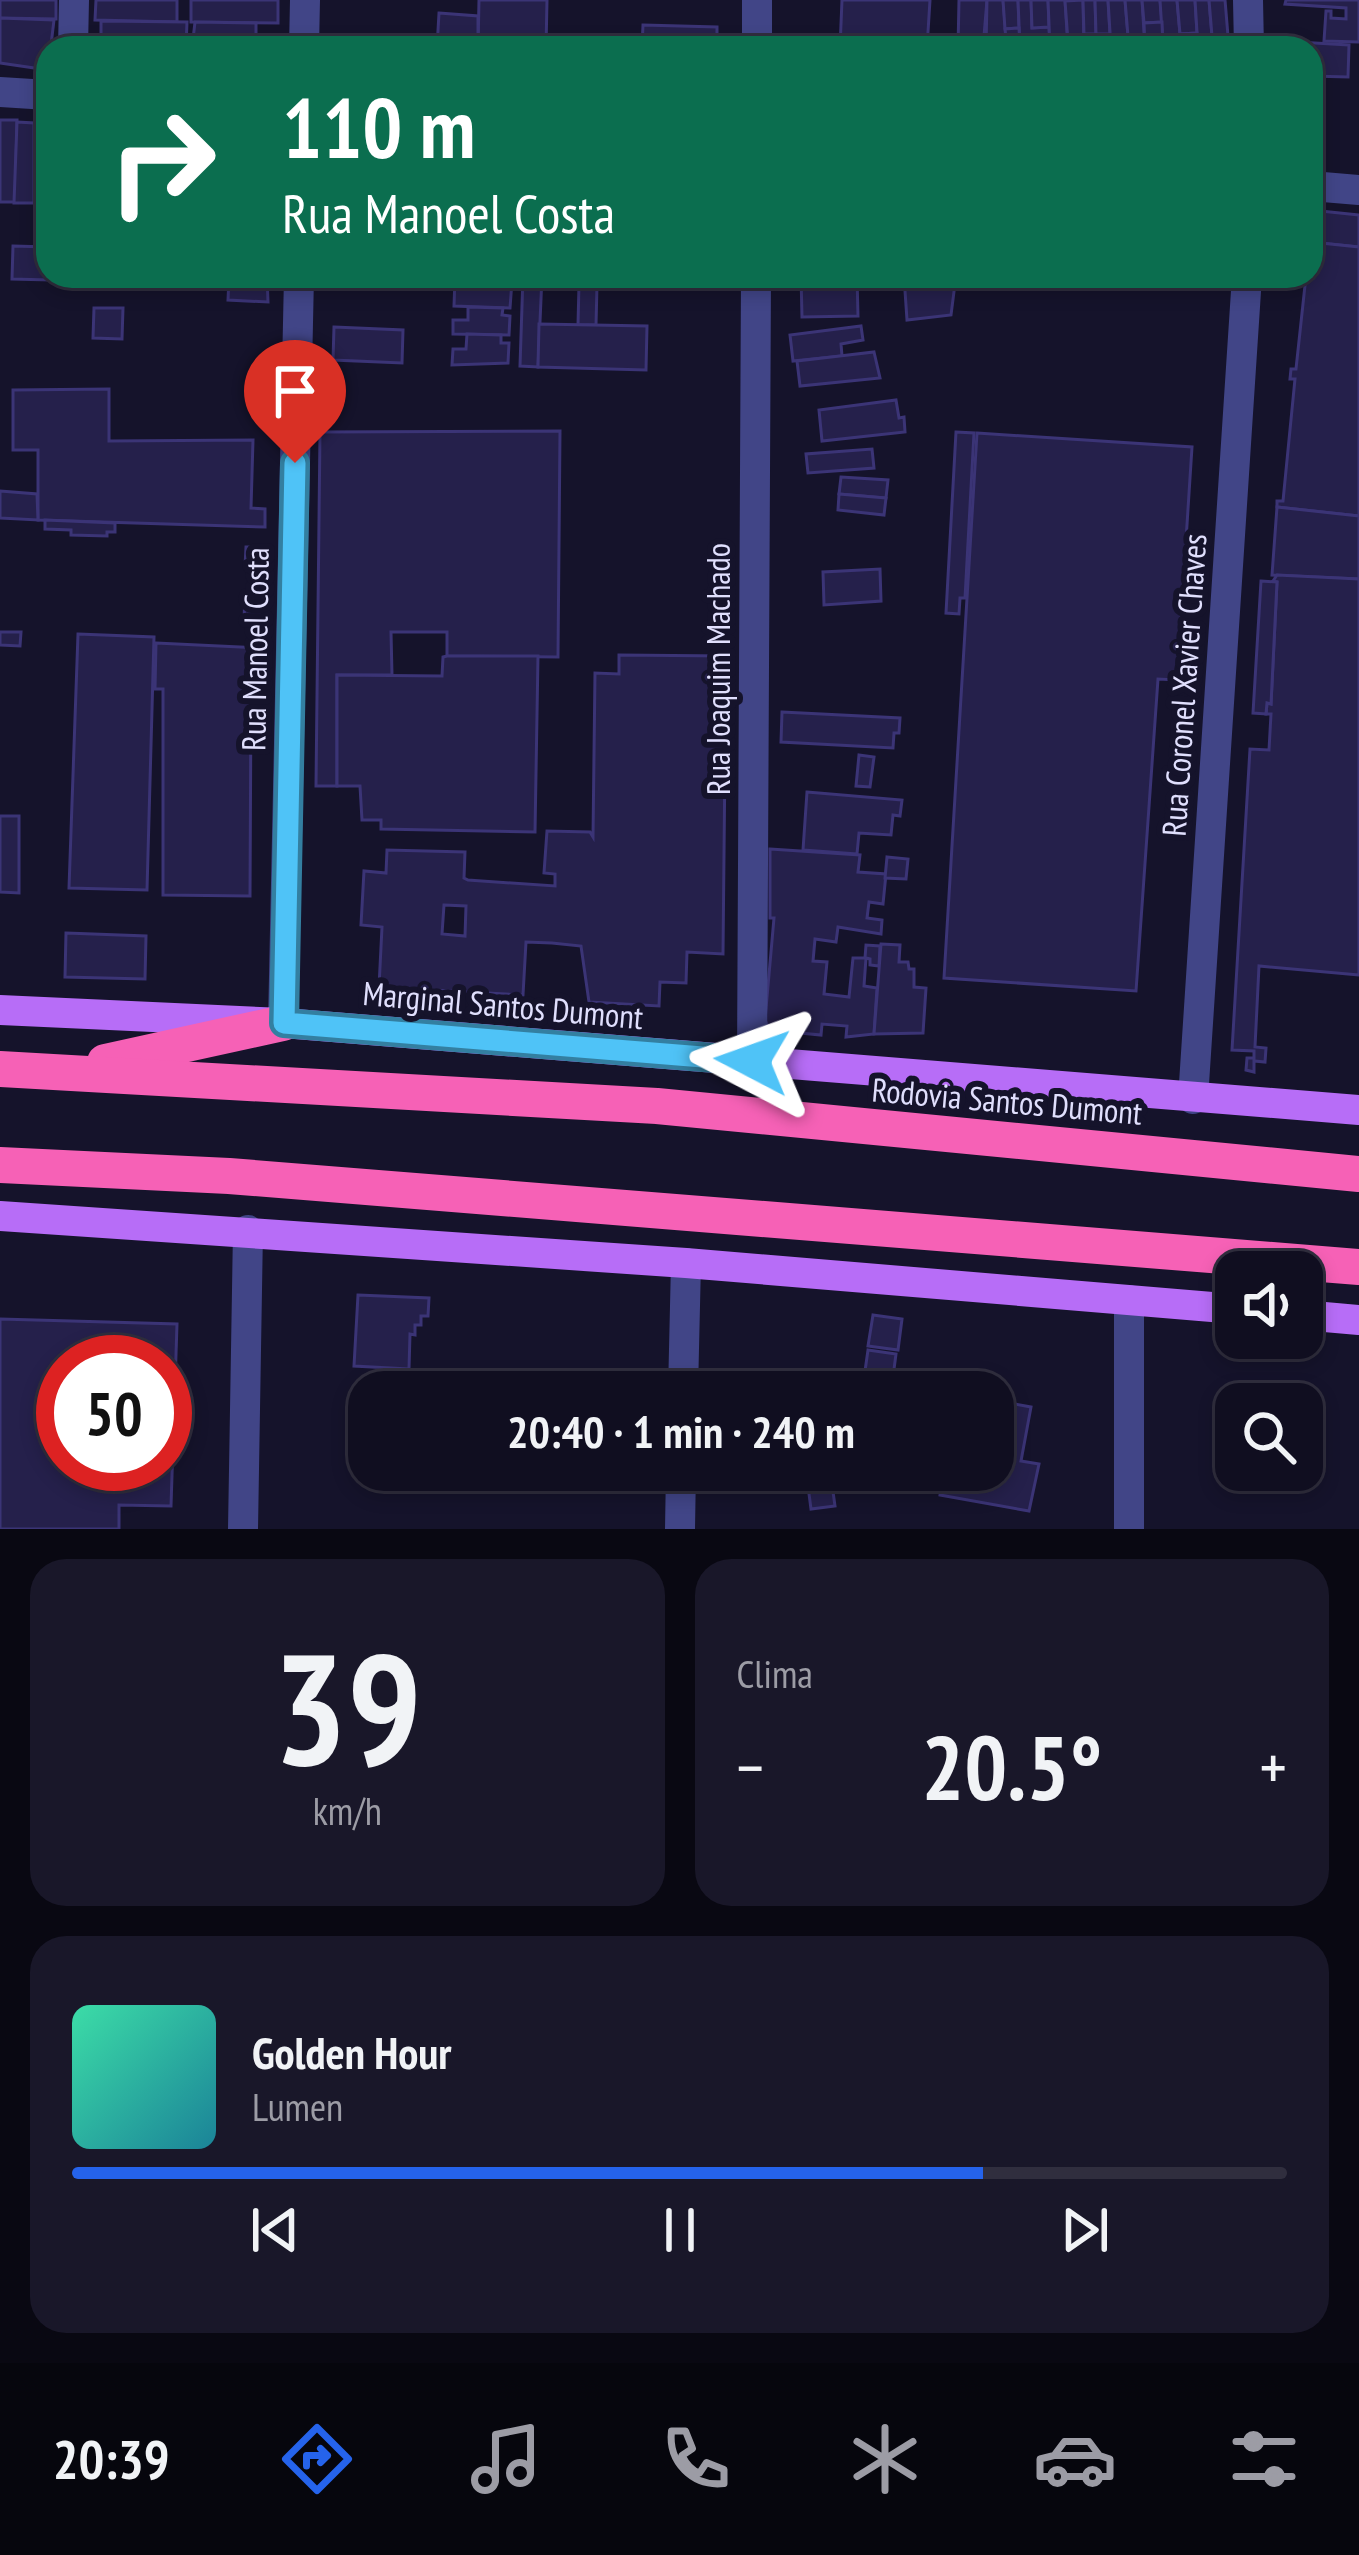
<!DOCTYPE html>
<html lang="pt">
<head>
<meta charset="utf-8">
<style>
  body { margin:0; font-family:"PT Sans Narrow",sans-serif; background:#191729; color:#f1f3f6; height:100vh; display:flex; flex-direction:column; font-size:45px; white-space:nowrap }
  * { box-sizing:border-box; margin:0 }
  p { font-size:39px; color:#9c9ca5 }
  .icon { flex:none; width:66px; height:66px; fill:none; stroke:currentColor; stroke-width:2; stroke-linecap:round; stroke-linejoin:round }
  .map { position:relative; height:1529px; overflow:hidden }
  .panel { display:flex; flex-direction:column; gap:30px; padding:30px; background:#090812; flex:1 }
  .panel>* { flex:none }
  .hud { position:absolute; left:36px; top:36px; width:1287px; height:252px; border-radius:36px; box-shadow:0 6px 18px #0003,0 0 0 3px #302e3e; background:#0b6e4f; color:#fff; overflow:hidden }
  .fabs { position:absolute; left:1215px; top:1251px; display:grid; gap:24px }
  .fabs a { display:grid; place-items:center; width:108px; height:108px; border-radius:24px; background:#100e20; box-shadow:0 6px 18px #0003,0 0 0 3px #302e3e; font-size:60px }
  .speed { position:absolute; left:36px; top:1335px; display:flex; gap:24px; font-size:60px; font-weight:700; text-align:center }
  .speed>* { display:grid; place-content:center; width:156px; height:156px; border-radius:50%; background:#100e20; box-shadow:0 6px 18px #0003,0 0 0 3px #302e3e; line-height:1 }
  .speed .limit { border:18px solid #d22; background:#fff; color:#111 }
  .pin { position:absolute; display:grid; place-items:center; width:102px; height:102px; color:#fff; margin:-123px -51px; border-radius:50% 50% 50% 0; rotate:-45deg; box-shadow:0 0 12px #0007 }
  .pin .icon { rotate:45deg }
  .me { position:absolute; width:132px; margin:-66px; rotate:274deg; stroke-linejoin:round; filter:drop-shadow(0 0 9px #0008) }
  .turn { display:flex; align-items:center; gap:42px; height:252px; padding:0 48px; font-size:54px }
  .turn .icon { width:156px; height:156px; stroke-width:2.5 }
  .turn b { display:block; font-size:84px; line-height:102px }
  .big { font-size:90px; font-weight:700; line-height:1.1 }
  .panel .card { flex:1; display:flex; flex-direction:column; justify-content:center; gap:18px; min-width:0; padding:0 42px; border-radius:36px; background:#191729 }
  .panel .dial { align-items:center; gap:0 }
  .dial b { font-size:156px; line-height:1 }
  .song { display:flex; align-items:center; gap:36px }
  .cover { width:144px; height:144px; border-radius:18px; background:linear-gradient(135deg,hsl(160 70% 55%),hsl(190 70% 35%)) }
  .played { height:12px; border-radius:6px; background:linear-gradient(90deg,#2563eb 75%,#302e3e 75%) }
  .keys { display:flex; justify-content:space-around; direction:ltr }
  .heat { display:flex; justify-content:space-between; align-items:center; font-size:66px; direction:ltr }
  .panel .tiles { flex:1; display:grid; gap:30px; grid-template-columns:1fr 1fr }
  .card:last-child { grid-column:span 2 }
  .trip { position:absolute; left:348px; top:1371px; width:666px; height:120px; border-radius:36px; background:#100e20; box-shadow:0 6px 18px #0003,0 0 0 3px #302e3e; font-weight:700; line-height:120px; text-align:center }
  .tabs { display:flex; height:192px; justify-content:space-around; align-items:center; background:#06060d; color:#9c9ca5 }
  .tabs .icon { width:84px; height:84px }
  .tabs .on { color:#2563eb }
  .tabs b { font-size:54px; color:#f1f3f6 }
  .map>svg:first-child { display:block }
  .building { fill:#25204b; stroke:#3b3476; stroke-width:3; fill-rule:evenodd }
  .lines { fill:none; stroke-linecap:round; stroke-linejoin:round }
  .minor { stroke:#414587; stroke-width:30 }
  .major { stroke:#b76df7; stroke-width:30 }
  .highway { stroke:#f661b6; stroke-width:36 }
  .route-casing { stroke:#337fa1; stroke-width:30 }
  .route { stroke:#4fc3f7; stroke-width:21 }
  .labels { text-anchor:middle; stroke-width:12; stroke-linejoin:round; paint-order:stroke }
  .street-label { font-size:33px; fill:#e0dffd; stroke:#15132b }
</style>
</head>
<body>
<div class="map">
<svg width="1359" height="1529" viewBox="0 0 1359 1529">
  <rect width="100%" height="100%" fill="#15132b"/>
  <g class="building">
    <polygon points="0,0 56,0 56,19 0,18"/>
    <polygon points="96,0 177,0 177,22 95,20"/>
    <polygon points="191,0 278,0 278,23 191,22"/>
    <polygon points="479,0 547,0 546,48 478,48"/>
    <polygon points="842,0 930,0 927,48 840,48"/>
    <polygon points="959,0 987,0 983,48 958,48"/>
    <polygon points="987,0 1003,0 1007,48 986,48"/>
    <polygon points="1003,0 1018,0 1019,28 1005,29"/>
    <polygon points="1018,0 1031,0 1032,28 1049,27 1050,48 1020,48"/>
    <polygon points="1031,0 1048,0 1049,27 1032,28"/>
    <polygon points="1048,0 1065,0 1068,48 1050,48"/>
    <polygon points="1083,0 1084,48 1074,48 1074,40 1068,41 1065,1"/>
    <polygon points="1083,0 1095,0 1096,34 1084,34"/>
    <polygon points="1095,0 1108,0 1110,34 1096,34"/>
    <polygon points="1108,0 1125,0 1129,48 1111,48"/>
    <polygon points="1125,0 1142,0 1145,48 1129,48"/>
    <polygon points="1142,0 1160,0 1162,22 1144,23"/>
    <polygon points="1160,0 1177,0 1181,45 1163,47"/>
    <polygon points="1177,0 1195,0 1197,33 1180,34"/>
    <polygon points="1195,0 1209,0 1213,48 1198,48"/>
    <polygon points="1209,0 1225,0 1229,48 1213,48"/>
    <polygon points="1286,0 1359,0 1359,42 1324,41 1326,11 1331,11 1331,18 1346,19 1346,8 1285,4"/>
    <polygon points="439,13 478,16 478,48 437,48"/>
    <polygon points="0,18 54,20 48,70 0,63"/>
    <polygon points="101,21 187,22 186,48 101,48"/>
    <polygon points="195,22 256,23 256,48 192,48"/>
    <polygon points="1162,22 1163,48 1145,48 1144,23"/>
    <polygon points="643,25 717,27 717,48 642,48"/>
    <polygon points="1019,28 1020,48 1007,48 1005,29"/>
    <polygon points="1197,33 1198,48 1181,48 1180,34"/>
    <polygon points="1297,42 1349,45 1348,77 1311,76 1311,48 1297,48"/>
    <polygon points="0,120 17,120 15,202 0,202"/>
    <polygon points="17,122 34,123 34,203 14,203"/>
    <polygon points="1311,210 1359,215 1359,247 1311,242"/>
    <polygon points="1311,242 1359,247 1359,516 1277,507 1277,501 1283,501 1295,379 1290,379 1291,369 1296,369 1306,276 1311,276"/>
    <polygon points="13,246 48,247 50,280 12,279"/>
    <polygon points="217,276 267,276 268,302 228,300 229,278"/>
    <polygon points="523,276 542,276 538,367 520,366"/>
    <polygon points="674,276 735,276 735,281 674,280"/>
    <polygon points="801,276 857,276 858,316 802,317"/>
    <polygon points="904,276 956,276 951,315 907,320"/>
    <polygon points="455,278 512,281 510,308 454,306"/>
    <polygon points="579,284 597,285 596,325 578,325"/>
    <polygon points="468,307 503,308 502,315 510,316 509,335 453,334 453,320 468,320"/>
    <polygon points="94,308 123,308 122,339 93,338"/>
    <polygon points="539,324 647,326 646,370 538,367"/>
    <polygon points="861,326 863,340 841,344 842,356 793,361 790,335"/>
    <polygon points="334,327 403,330 402,363 333,360"/>
    <polygon points="467,334 501,335 501,343 509,343 508,363 452,365 453,349 466,349"/>
    <polygon points="874,352 880,378 800,386 797,361"/>
    <polygon points="109,389 109,441 253,440 251,508 265,509 265,527 38,520 38,450 13,450 13,390"/>
    <polygon points="896,400 899,418 904,417 905,432 822,441 819,410"/>
    <polygon points="560,431 558,657 447,656 447,632 391,632 392,675 337,675 337,786 316,786 320,432"/>
    <polygon points="956,432 974,433 965,598 960,598 959,614 946,613"/>
    <polygon points="977,433 1192,447 1177,680 1158,679 1136,991 944,978"/>
    <polygon points="872,449 874,468 808,473 806,454"/>
    <polygon points="841,477 888,480 886,498 839,494"/>
    <polygon points="0,491 37,494 38,520 0,518"/>
    <polygon points="839,494 886,498 884,515 838,510"/>
    <polygon points="1277,507 1359,516 1359,579 1272,575"/>
    <polygon points="45,520 115,523 115,532 107,532 107,536 71,535 71,530 45,529"/>
    <polygon points="246,547 265,547 265,568 245,567"/>
    <polygon points="880,569 881,601 824,605 823,572"/>
    <polygon points="1277,575 1359,579 1359,975 1259,966 1255,1047 1266,1048 1265,1062 1254,1061 1254,1072 1246,1070 1247,1058 1254,1058 1254,1051 1232,1050 1250,749 1269,750 1271,714 1266,714 1267,703 1271,704 1277,582 1273,581"/>
    <polygon points="1261,581 1277,582 1271,704 1267,703 1266,714 1253,713"/>
    <polygon points="245,592 264,592 264,622 244,621"/>
    <polygon points="0,632 21,632 20,646 0,645"/>
    <polygon points="78,634 154,637 147,890 69,888"/>
    <polygon points="156,643 259,648 258,693 251,693 250,896 163,895 163,689 155,689"/>
    <path d="M619,655L726,656L723,954L687,952L686,983L660,982L659,1006L589,1002L581,946L552,943L526,942L523,995L379,987L382,927L361,925L364,871L386,873L387,850L465,852L464,878L468,880L555,886V874L544,873L547,831L590,832L593,837L595,673L619,674ZM444,905L466,906L465,936L442,934Z"/>
    <polygon points="447,656 538,656 535,832 381,829 381,820 362,820 360,786 337,786 337,675 442,676 443,657"/>
    <polygon points="782,712 900,718 899,733 894,733 893,748 781,742"/>
    <polygon points="859,755 874,757 870,787 856,786"/>
    <polygon points="807,792 902,800 900,816 893,815 891,835 859,833 857,854 803,850"/>
    <polygon points="0,816 19,816 19,893 0,892"/>
    <polygon points="770,849 860,855 858,872 886,874 883,904 869,902 867,918 882,920 881,934 838,927 836,942 815,939 813,961 827,962 824,994 849,997 853,958 865,958 866,945 880,946 879,966 870,965 870,959 866,958 864,986 877,988 874,1034 846,1037 847,1026 822,1024 821,1035 770,1030 765,1020 774,918 770,918"/>
    <polygon points="887,857 908,859 906,879 885,878"/>
    <polygon points="66,933 146,936 145,979 65,977"/>
    <polygon points="881,944 900,945 899,962 908,962 909,969 914,969 914,987 926,988 923,1033 874,1034"/>
    <polygon points="358,1295 429,1298 428,1316 421,1316 421,1325 415,1325 415,1335 410,1334 409,1369 354,1366"/>
    <polygon points="873,1315 902,1319 898,1350 868,1346"/>
    <path d="M0,1319L177,1324L171,1506L119,1505V1529H0ZM63,1362H165V1464H63Z"/>
    <polygon points="868,1350 896,1354 891,1392 862,1392"/>
    <polygon points="1230,1392 1302,1392 1302,1404 1236,1404 1236,1449 1230,1449"/>
    <polygon points="993,1400 1031,1407 1021,1461 1039,1464 1029,1511 940,1495 944,1470 993,1470"/>
    <polygon points="830,1470 835,1506 811,1509 806,1471"/>
  </g>
  <g class="lines">
    <g class="minor">
      <polyline points="1248,0 1249,48"/>
      <polyline points="73,48 74,0"/>
      <polyline points="304,48 305,0"/>
      <polyline points="757,48 757,0"/>
      <polyline points="0,92 48,95"/>
      <polyline points="1311,186 1359,190"/>
      <polyline points="283,1023 299,276"/>
      <polyline points="752,1062 756,276"/>
      <polyline points="1193,1099 1247,276"/>
      <polyline points="1129,1300 1129,1529"/>
      <polyline points="683,1392 686,1263"/>
      <polyline points="243,1529 248,1230"/>
      <polyline points="680,1529 681,1470"/>
    </g>
    <g class="major">
      <polyline points="0,1010 283,1023 1359,1110"/>
      <polyline points="0,1216 686,1263 1236,1309"/>
      <polyline points="1302,1315 1359,1320"/>
    </g>
    <g class="highway">
      <polyline points="105,1062 283,1023"/>
      <polyline points="0,1069 657,1106 1359,1174"/>
      <polyline points="0,1165 229,1176 1359,1267"/>
    </g>
  </g>
  <g class="lines">
    <g class="route-casing">
      <polyline id="route" points="295,463 284,1023 752,1061"/>
    </g>
    <use href="#route" class="route"/>
  </g>
  <g class="labels">
    <g class="street-label">
      <text transform="translate(255 649) rotate(-89)" y="12">Rua Manoel Costa</text>
      <text transform="translate(718 669) rotate(-90)" y="12">Rua Joaquim Machado</text>
      <text transform="translate(1184 685) rotate(-86)" y="12">Rua Coronel Xavier Chaves</text>
      <text transform="translate(503 1005) rotate(5)" y="12">Marginal Santos Dumont</text>
      <text transform="translate(1007 1101) rotate(5)" y="12">Rodovia Santos Dumont</text>
    </g>
  </g>
</svg>
<div class="fabs">
<a><svg class="icon" aria-label="sound" viewBox="0 0 24 24"><path d="M4 9h4l5-4v14l-5-4H4zM17 9q2 3 0 6"/></svg></a>
<a><svg class="icon" aria-label="search" viewBox="0 0 24 24"><circle cx="10" cy="10" r="6"/><path d="M15 15l6 6"/></svg></a>
</div>
<div class="speed"><div class="limit">50</div></div>
<div class="pin" style="left:295px;top:463px;background:#d93025"><svg class="icon" aria-label="arrive" viewBox="0 0 24 24"><path d="M6 21V4h12l-3 4 3 4H6"/></svg></div>
<svg class="me" style="left:752px;top:1061px" viewBox="-20 -20 40 40"><path d="M0-17L14 15 0 8-14 15z" fill="#4fc3f7" stroke="#fff" stroke-width="4"/></svg>
<div class="trip">20:40 · 1 min · 240 m</div>
<div class="hud">
<div class="turn"><svg class="icon" aria-label="right" viewBox="0 0 24 24"><path d="M7 20v-9h11M14 6l5 5-5 5"/></svg><div><b>110 m</b>Rua Manoel Costa</div></div>
</div>
</div>
<section class="panel">
<div class="tiles">
<div class="card dial"><b>39</b><p>km/h</p></div>
<div class="card"><p>Clima</p>
<div class="heat"><a>−</a><b class="big">20.5°</b><a>+</a></div>
</div>
<div class="card">
<div class="song"><i class="cover"></i><div><b>Golden Hour</b><p>Lumen</p></div></div>
<div class="played"></div>
<div class="keys"><svg class="icon" aria-label="previous" viewBox="0 0 24 24"><path d="M18 5L8 12l10 7zM5 5v14"/></svg><svg class="icon" aria-label="pause" viewBox="0 0 24 24"><path d="M8 5v14M16 5v14"/></svg><svg class="icon" aria-label="next" viewBox="0 0 24 24"><path d="M6 5l10 7-10 7zM19 5v14"/></svg></div>
</div>
</div>
</section>
<nav class="tabs">
<b>20:39</b>
<svg class="icon on" aria-label="directions" viewBox="0 0 24 24"><path d="M12 3l9 9-9 9-9-9zM9 14v-3h6M13 9l2 2-2 2"/></svg>
<svg class="icon" aria-label="music" viewBox="0 0 24 24"><path d="M9 18V5l10-2v13"/><circle cx="6" cy="18" r="3"/><circle cx="16" cy="16" r="3"/></svg>
<svg class="icon" aria-label="phone" viewBox="0 0 24 24"><path d="M5 4h4l2 5-3 2q2 4 5 5l2-3 5 2v4C11 20 4 13 5 4z"/></svg>
<svg class="icon" aria-label="climate" viewBox="0 0 24 24"><path d="M12 3v18M4 7l16 10M4 17L20 7"/></svg>
<svg class="icon" aria-label="car" viewBox="0 0 24 24"><path d="M5 17H2v-5l4-1 3-4h7l3 4 3 1v5h-3M9 17h6M6 11h13"/><circle cx="7" cy="17" r="2"/><circle cx="17" cy="17" r="2"/></svg>
<svg class="icon" aria-label="filters" viewBox="0 0 24 24"><path d="M4 7h16M4 17h16"/><circle cx="9" cy="7" r="2"/><circle cx="15" cy="17" r="2"/></svg>
</nav>
</body>
</html>
